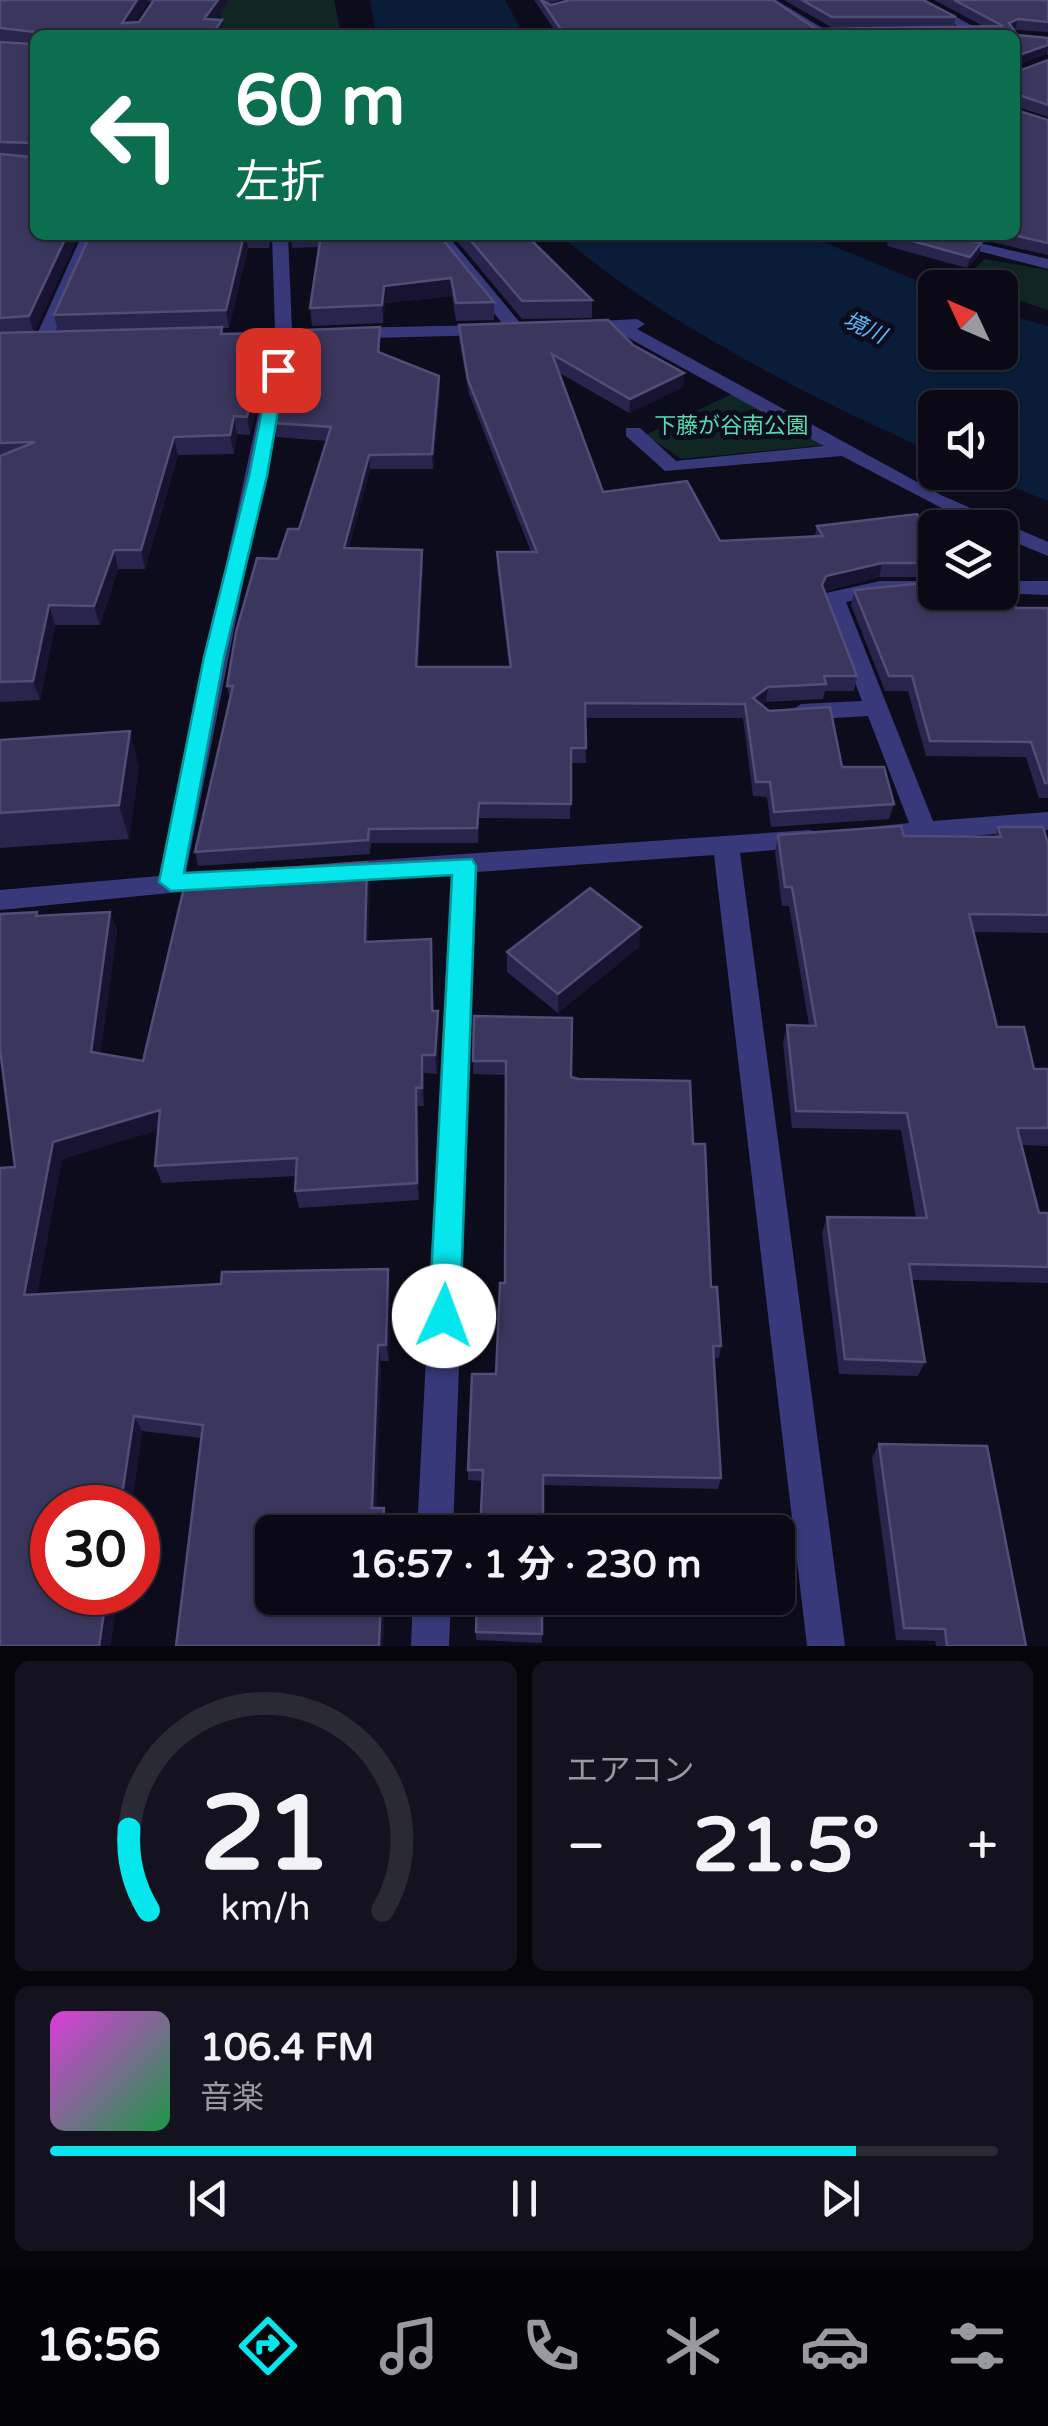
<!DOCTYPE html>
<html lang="ja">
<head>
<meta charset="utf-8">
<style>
  body { margin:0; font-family:"Varela Round","Noto Sans JP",sans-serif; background:#13121e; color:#f1f3f6; height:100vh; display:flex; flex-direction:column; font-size:38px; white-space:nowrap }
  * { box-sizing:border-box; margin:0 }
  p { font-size:32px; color:#999aa0 }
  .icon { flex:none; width:55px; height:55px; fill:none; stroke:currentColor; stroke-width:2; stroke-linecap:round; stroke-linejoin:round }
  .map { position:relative; height:1646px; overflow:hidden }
  .drawer { display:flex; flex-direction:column; gap:15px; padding:15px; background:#06050c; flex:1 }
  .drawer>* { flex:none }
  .top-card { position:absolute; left:30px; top:30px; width:990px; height:210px; border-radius:15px; box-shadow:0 2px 8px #0004,0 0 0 2px #2a2a34; background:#0b6e4f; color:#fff; overflow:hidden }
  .needle { width:65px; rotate:314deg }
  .tools { position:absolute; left:918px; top:270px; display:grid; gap:20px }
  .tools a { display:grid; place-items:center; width:100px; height:100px; border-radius:15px; background:#0a0915; box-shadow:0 2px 8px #0004,0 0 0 2px #2a2a34; font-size:50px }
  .speed { position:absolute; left:30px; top:1485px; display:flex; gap:20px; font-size:50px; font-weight:700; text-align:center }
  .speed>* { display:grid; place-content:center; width:130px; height:130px; border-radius:50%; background:#0a0915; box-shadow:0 2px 8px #0004,0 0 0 2px #2a2a34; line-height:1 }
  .speed .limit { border:15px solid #d22; background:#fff; color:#111 }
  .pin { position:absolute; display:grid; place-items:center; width:85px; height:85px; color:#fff; margin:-42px; border-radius:20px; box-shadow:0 5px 15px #0006 }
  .me { position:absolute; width:110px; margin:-55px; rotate:2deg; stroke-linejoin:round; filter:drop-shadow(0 0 8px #0008) }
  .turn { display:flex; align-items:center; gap:35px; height:210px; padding:0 40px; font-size:45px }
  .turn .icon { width:130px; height:130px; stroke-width:2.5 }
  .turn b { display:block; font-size:70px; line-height:85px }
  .big { font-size:75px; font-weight:700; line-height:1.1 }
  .drawer .card { flex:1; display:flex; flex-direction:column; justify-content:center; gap:15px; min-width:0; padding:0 35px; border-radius:15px; background:#13121e }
  .drawer .dial { align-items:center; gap:0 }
  .dial svg { height:260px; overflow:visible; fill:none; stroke:#2a2a34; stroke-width:7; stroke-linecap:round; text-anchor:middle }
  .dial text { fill:#f1f3f6; stroke:none }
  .song { display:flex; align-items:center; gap:30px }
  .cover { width:120px; height:120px; border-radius:15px; background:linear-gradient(135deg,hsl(300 70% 55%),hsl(140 70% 35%)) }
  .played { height:10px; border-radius:5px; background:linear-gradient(90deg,#05e6ed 85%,#2a2a34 85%) }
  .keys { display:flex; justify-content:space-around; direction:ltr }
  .heat { display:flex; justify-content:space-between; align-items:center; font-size:55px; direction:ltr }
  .drawer .tiles { flex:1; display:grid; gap:15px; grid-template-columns:1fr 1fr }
  .card:last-child { grid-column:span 2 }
  .trip { position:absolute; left:255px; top:1515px; width:540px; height:100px; border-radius:15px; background:#0a0915; box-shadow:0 2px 8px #0004,0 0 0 2px #2a2a34; font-weight:700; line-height:100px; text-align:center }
  .tab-bar { display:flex; height:160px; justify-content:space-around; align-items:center; background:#040408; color:#999aa0 }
  .tab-bar .icon { width:70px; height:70px }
  .tab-bar .current { color:#05e6ed }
  .tab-bar b { font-size:45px; color:#f1f3f6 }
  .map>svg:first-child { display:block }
  .green { fill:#0f2624 }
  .water { fill:#091d38 }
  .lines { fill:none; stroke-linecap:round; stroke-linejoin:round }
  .street { fill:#37397b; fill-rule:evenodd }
  .wall { fill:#29244b; fill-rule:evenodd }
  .shaded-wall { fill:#171330 }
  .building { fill:#3b365e; stroke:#514d77; stroke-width:2.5 }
  .route { fill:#05e6ed; stroke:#03969a; stroke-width:2.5 }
  .labels { text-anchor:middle; stroke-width:10; stroke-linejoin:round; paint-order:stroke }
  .far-water-label { font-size:22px; font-style:italic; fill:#58bbfc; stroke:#0d0c1c }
  .far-park-label { font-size:22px; fill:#57dbb1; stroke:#0d0c1c }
</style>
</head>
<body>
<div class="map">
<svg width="1048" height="1646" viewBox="0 0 1048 1646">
  <rect width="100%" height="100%" fill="#0d0c1c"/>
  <g class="green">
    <polygon points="222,0 334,0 341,35 219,35"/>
    <polygon points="984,259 1048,270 1048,310 1000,294 1000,288 963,281"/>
    <polygon points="732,394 825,445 682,459 645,435"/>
  </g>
  <g class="water">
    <polygon points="370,0 505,0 524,35 376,35"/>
    <path d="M560,235H806L935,288V352H1000V313L1048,326V501L978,473L1000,472V408H935V453C813,399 661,322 560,235Z"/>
  </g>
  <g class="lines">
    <g class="street">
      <polygon points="762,0 776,0 834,35 819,35"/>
      <polygon points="911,0 926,0 987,34 974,35"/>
      <polygon points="82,235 96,238 51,343 36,347 33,343"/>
      <polygon points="272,235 288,235 292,329 490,325 498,330 490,335 291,340 186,873 229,873 233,880 229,887 0,910 0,890 159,876 274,340 262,335 275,330"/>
      <polygon points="431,235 447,235 522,325 522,333 510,333"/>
      <polygon points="917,235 945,235 1048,259 1048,269"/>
      <polygon points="637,319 645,324 637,329 941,495 1048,542 1048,556 1000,536 1000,528 980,528 842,456 665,471 626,436 626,428 640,428 676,461 824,446 614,330 580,332 572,327 580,322"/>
      <polygon points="880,581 935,581 935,592 943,592 880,595 846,602 933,821 1048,812 1048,830 869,844 860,842 856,835 860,828 909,823 868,716 801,720 789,712 801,704 862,701 823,598 826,593"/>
      <polygon points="1000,581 1048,581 1048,595 993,593 1000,592"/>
      <polygon points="809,830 818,832 822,839 818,846 740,853 845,1646 807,1646 714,855 477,872 453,1532 417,1532 451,874 335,883 326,880 322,873 326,866 335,863"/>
      <polygon points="413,1598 451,1598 449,1646 411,1646"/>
    </g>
  </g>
  <g class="wall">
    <path d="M0,0H227V4L216,20H222L223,35H35V235H79L34,332H58L54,315L90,235H271L269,248H248L229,328H222L224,334L265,333L268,351L250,435L237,434L234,454L178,455L145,569H118L100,625H55L40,700L0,702ZM148,2H153L139,22L134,23Z"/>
    <polygon points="534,0 561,0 548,3 551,5 816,29 905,27 831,27 784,0 923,0 956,17 954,26 983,26 934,0 1048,0 1048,32 1014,30 1017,35 1048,38 1048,55 1015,35 558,35"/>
    <polygon points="1048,60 1048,117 1015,106 1016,110 1048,120 1048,255 961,235 1015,235 1015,69 1019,71"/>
    <polygon points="291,235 439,235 494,302 494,320 456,321 452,296 385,303 383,323 312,326 310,308 319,247 292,248"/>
    <polygon points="452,235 526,235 592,300 592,318 522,319"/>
    <polygon points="889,235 979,255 967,268 887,246"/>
    <polygon points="459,325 633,345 684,373 683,387 629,413 558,372 603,492 720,541 815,536 817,526 925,525 935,528 935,577 879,577 825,591 857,676 854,691 825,691 823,699 766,702 762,705 894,804 889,819 771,827 767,797 753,796 743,718 585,718 586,763 571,763 570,819 479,818 478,843 371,843 370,854 198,866 195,852 230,700 227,686 278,559 299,529 327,441 276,437 274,423 307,336 380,327 380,353 440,390 433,469 370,469 349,548 422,550 423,565 418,667 509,667 497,566 497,552 531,552 469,394 459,339"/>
    <polygon points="854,590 1016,608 1048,608 1048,798 1039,798 1026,757 926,756 908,691 885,691 851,605"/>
    <polygon points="0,740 139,766 129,839 0,848"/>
    <polygon points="998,827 1048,844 1048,933 973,932 997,1027 1034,1069 1048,1069 1048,1146 1022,1145 1039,1213 1048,1213 1048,1283 912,1280 925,1362 918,1376 839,1374 822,1233 827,1217 916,1218 901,1130 792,1128 783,1043 787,1025 809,1025 789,906 782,906 775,853 778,835 995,837"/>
    <polygon points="367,862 370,882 368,942 431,939 434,1011 438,1011 439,1029 437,1074 424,1073 424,1106 418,1106 419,1200 299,1208 295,1191 296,1176 162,1183 155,1166 158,1130 62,1159 37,1294 221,1284 222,1272 388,1269 390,1285 389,1361 381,1361 376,1508 384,1508 387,1521 386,1532 272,1532 272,1598 384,1598 383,1646 176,1646 201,1438 142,1431 131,1508 52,1508 52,1592 118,1592 110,1646 0,1646 0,1168 15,1167 0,1049 0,914 37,912 38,916 110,912 117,931 100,1054 143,1061 187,875"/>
    <polygon points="639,947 558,1013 507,972 507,952"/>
    <polygon points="474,1016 571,1077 693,1144 711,1287 721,1346 719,1358 714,1358 721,1478 718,1489 543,1485 468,1480 468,1470 496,1374 505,1283 506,1075 473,1074"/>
    <polygon points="879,1444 1026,1646 936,1646 935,1641 896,1640 872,1458"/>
    <polygon points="542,1598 542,1643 476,1640 476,1632"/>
  </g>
  <g class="shaded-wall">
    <polygon points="137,0 148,0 148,2 126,35 122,23"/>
    <polygon points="218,0 227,0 227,4 206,34 204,19"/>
    <polygon points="1018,19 1015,29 1007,33 1009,23"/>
    <polygon points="222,20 224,35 212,35"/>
    <polygon points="1048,45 1047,54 1015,66 1016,56"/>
    <polygon points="67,235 79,235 34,334 29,316"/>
    <polygon points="244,235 246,235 248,248 229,328 226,310"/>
    <polygon points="981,243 979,255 967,268 970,257"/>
    <polygon points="451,278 452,296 385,303 383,323 382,305 384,286"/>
    <polygon points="265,333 268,351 250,435 247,417"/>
    <polygon points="684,373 683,387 629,413 630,399"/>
    <polygon points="439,376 440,390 433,469 432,454"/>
    <polygon points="234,416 237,434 234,454 230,435"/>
    <polygon points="174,437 178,455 145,569 141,550"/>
    <polygon points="369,455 370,469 345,562 344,548"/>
    <polygon points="114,550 118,569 100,625 94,606"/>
    <polygon points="422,550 423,565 417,681 416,667"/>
    <polygon points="882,563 879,577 823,591 822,585 826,576"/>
    <polygon points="49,605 55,625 40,700 33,681"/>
    <polygon points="768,687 766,702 750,713 753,698"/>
    <polygon points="130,731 139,766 129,839 119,805"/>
    <polygon points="367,862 370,882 367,961 365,942"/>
    <polygon points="110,912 117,931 98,1070 91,1052"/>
    <polygon points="641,927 639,947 558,1013 558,994"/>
    <polygon points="438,1011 439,1029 437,1074 435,1055"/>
    <polygon points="422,1055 424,1073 424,1106 422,1088"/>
    <polygon points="416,1088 418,1106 419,1200 417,1183"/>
    <polygon points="160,1110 166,1128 62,1159 34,1311 24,1295 53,1142"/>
    <polygon points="388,1269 390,1285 389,1361 386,1345"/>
    <polygon points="378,1345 381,1361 376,1522 372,1508"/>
    <polygon points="134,1416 142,1431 131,1508 120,1508"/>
    <polygon points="384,1508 387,1521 386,1532 383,1532"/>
    <polygon points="107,1592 118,1592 110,1646 99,1646"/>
    <polygon points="381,1598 384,1598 383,1646 379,1646"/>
  </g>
  <g class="building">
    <polygon points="0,0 137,0 122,23 139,22 154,0 218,0 204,19 222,20 212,35 35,35 35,235 67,235 29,316 0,318 0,154 31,157 34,143 0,142 0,42 31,44 35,32 0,28"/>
    <polygon points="541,0 551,5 570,0 773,0 816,29 1003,26 954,0 1048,0 1048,22 1018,19 1009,23 1017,35 1048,38 1048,45 1016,56 1015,62 1015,35 574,35 573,33 564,34"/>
    <polygon points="802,0 923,0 956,17 832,17"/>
    <polygon points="1048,60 1048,105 1019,95 1015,98 1015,69 1019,71"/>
    <polygon points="1015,104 1016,110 1048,120 1048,243 1013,235 1015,235"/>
    <polygon points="90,235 244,235 226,310 54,315"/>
    <polygon points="321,235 439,235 494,302 456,303 451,278 384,286 382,305 310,308"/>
    <polygon points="466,235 526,235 592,300 522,301"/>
    <polygon points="891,235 949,235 981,243 970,257"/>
    <polygon points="608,320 633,345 684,373 630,399 552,354 603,492 687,481 720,541 823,536 817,526 917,514 925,525 982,525 982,528 935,528 935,563 882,563 826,576 822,585 857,676 824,676 826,684 768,687 753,698 769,711 830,707 842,767 884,767 894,804 774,812 770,782 756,782 745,704 585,703 586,748 571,748 571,804 479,803 477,828 369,829 368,840 195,852 233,686 227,686 236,632 257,558 278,559 288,529 299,529 331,427 274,423 291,336 307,336 308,330 380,327 378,352 439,376 432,454 369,455 344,548 422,550 416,667 511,667 497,552 537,552 468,380 459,325"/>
    <polygon points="222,327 221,334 265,333 247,417 234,416 230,435 174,437 141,550 114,550 94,606 49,605 33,681 0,682 0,456 35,442 0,443 0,333"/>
    <polygon points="935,582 935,592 1000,592 1000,584 1011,594 1016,608 1048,608 1048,783 1045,783 1031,742 930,741 912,676 889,676 854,590"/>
    <polygon points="130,731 119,805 0,813 0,740"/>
    <polygon points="901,826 904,836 1001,837 998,827 1043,827 1048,844 1048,915 969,914 997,1027 1024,1027 1034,1069 1048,1069 1048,1128 1017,1128 1039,1213 1048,1213 1048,1267 909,1264 925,1362 845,1359 827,1217 927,1218 907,1113 796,1111 787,1025 816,1026 792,887 785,887 778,835"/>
    <polygon points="367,862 365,942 431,939 432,1011 438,1011 435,1055 422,1055 422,1088 416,1088 417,1183 295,1191 297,1158 155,1166 160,1110 53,1142 24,1295 221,1284 222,1272 388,1269 386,1345 378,1345 372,1508 384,1508 383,1532 272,1532 272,1598 381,1598 379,1646 176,1646 203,1425 134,1416 120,1508 52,1508 52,1592 107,1592 99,1646 0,1646 0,1168 15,1167 0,1049 0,914 37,912 36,916 110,912 91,1052 143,1061 187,875"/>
    <polygon points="590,888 641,927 558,994 507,952"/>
    <polygon points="474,1016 572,1018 571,1077 579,1079 690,1081 693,1144 705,1144 711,1287 717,1287 721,1346 713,1346 721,1478 543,1475 543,1532 480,1532 483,1470 468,1470 472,1374 496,1374 500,1283 505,1283 506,1061 473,1061"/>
    <polygon points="879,1444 987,1446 1026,1646 947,1646 945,1629 904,1628"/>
    <polygon points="477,1598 542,1598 542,1634 476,1632"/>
  </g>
  <polygon class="route" points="278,365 285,370 267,476 224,657 184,873 472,859 476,866 460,1316 455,1327 444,1331 434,1327 429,1316 452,875 171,891 159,882 204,657 249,476 270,370"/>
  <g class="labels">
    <g class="far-water-label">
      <text transform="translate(865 327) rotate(25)" y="8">境川</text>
    </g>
    <g class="far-park-label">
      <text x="731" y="433">下藤が谷南公園</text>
    </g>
  </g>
</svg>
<div class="tools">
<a><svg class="needle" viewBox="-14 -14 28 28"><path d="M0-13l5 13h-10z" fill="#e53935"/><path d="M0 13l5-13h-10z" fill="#999aa0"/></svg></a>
<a><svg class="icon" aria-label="sound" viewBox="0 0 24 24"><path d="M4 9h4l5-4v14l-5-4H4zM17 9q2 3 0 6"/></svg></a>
<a><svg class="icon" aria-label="layers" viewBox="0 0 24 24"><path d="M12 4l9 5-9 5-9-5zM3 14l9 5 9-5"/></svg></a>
</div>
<div class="speed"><div class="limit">30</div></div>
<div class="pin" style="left:278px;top:370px;background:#d93025"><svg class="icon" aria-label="arrive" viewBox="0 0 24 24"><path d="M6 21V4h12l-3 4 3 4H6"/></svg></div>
<svg class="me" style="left:444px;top:1316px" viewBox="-20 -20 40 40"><circle r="19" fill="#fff"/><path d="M0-13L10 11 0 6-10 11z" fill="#05e6ed"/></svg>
<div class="trip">16:57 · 1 分 · 230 m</div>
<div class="top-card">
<div class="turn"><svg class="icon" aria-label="left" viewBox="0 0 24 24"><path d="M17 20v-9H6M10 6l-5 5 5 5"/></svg><div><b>60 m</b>左折</div></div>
</div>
</div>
<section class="drawer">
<div class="tiles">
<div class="card dial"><svg viewBox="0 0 100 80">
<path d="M14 69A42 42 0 1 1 86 69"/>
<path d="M14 69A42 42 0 0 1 8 44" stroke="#05e6ed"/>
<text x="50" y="56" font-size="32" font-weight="700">21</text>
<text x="50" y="72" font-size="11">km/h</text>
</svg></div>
<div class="card"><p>エアコン</p>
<div class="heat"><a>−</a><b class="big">21.5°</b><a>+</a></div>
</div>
<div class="card">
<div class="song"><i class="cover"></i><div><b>106.4 FM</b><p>音楽</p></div></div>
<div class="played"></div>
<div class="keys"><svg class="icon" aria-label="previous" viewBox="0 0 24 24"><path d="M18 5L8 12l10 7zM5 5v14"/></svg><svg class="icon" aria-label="pause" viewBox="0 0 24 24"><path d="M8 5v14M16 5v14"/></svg><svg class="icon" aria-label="next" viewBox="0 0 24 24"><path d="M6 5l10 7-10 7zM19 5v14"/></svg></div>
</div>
</div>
</section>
<nav class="tab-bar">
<b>16:56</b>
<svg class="icon current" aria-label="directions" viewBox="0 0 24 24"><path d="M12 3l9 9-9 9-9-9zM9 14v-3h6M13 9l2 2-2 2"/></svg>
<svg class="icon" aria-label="music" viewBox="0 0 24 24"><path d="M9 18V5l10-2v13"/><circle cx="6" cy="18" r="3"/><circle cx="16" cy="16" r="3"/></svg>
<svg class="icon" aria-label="phone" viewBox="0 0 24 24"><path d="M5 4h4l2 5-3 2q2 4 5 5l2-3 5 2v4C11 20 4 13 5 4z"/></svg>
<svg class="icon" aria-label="climate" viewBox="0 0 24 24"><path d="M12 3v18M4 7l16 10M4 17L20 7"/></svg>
<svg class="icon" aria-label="car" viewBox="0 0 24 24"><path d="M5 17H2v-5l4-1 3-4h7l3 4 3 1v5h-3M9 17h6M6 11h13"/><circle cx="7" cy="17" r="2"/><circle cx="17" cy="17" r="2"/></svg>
<svg class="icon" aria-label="filters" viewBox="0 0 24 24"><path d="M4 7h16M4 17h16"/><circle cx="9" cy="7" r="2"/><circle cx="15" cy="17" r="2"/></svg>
</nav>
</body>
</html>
